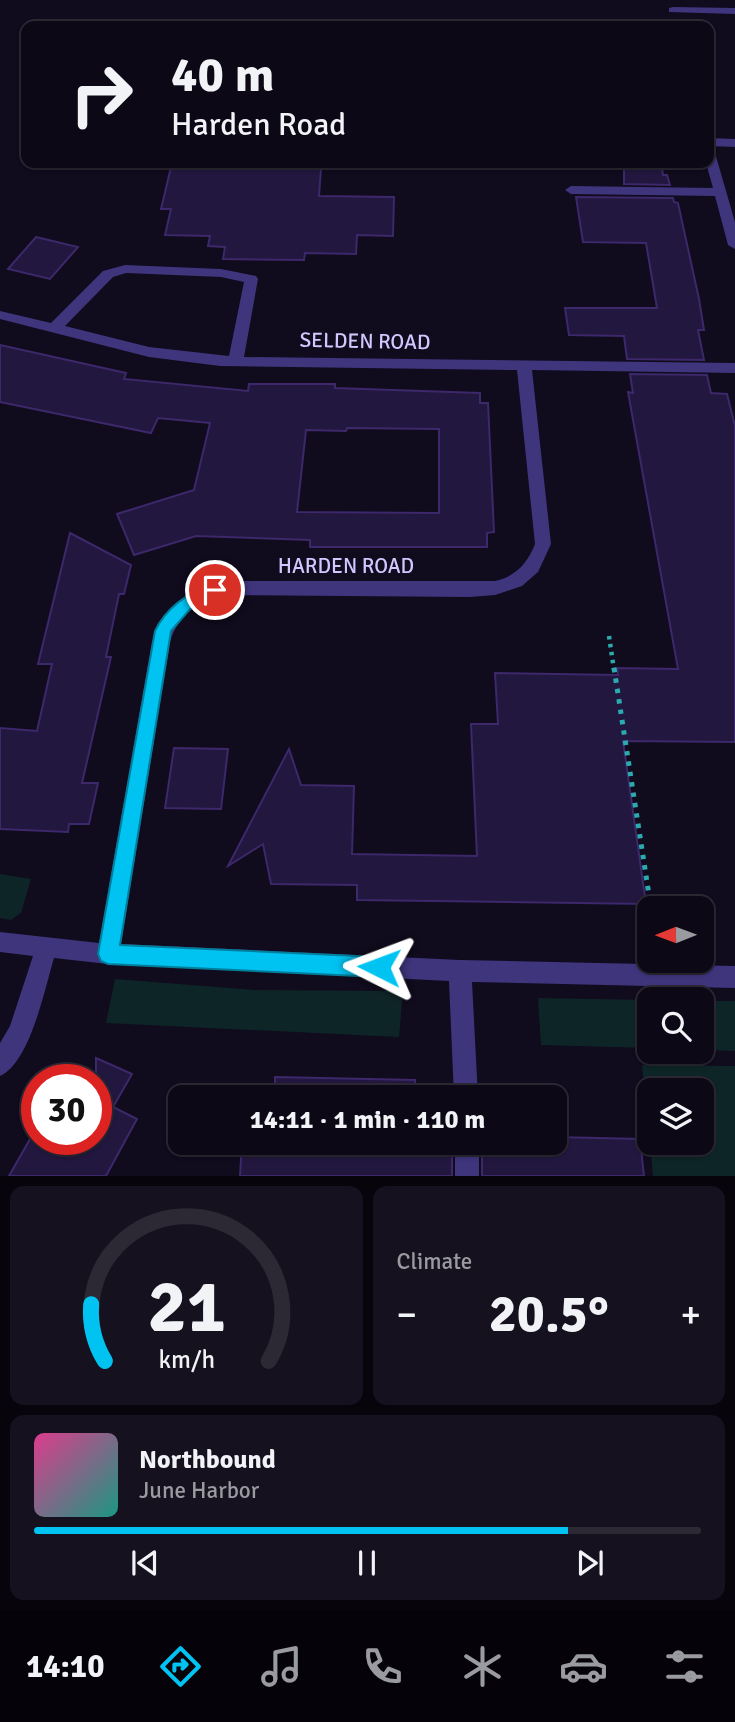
<!DOCTYPE html>
<html lang="en">
<head>
<meta charset="utf-8">
<style>
  body { margin:0; font-family:Signika,sans-serif; background:#15111f; color:#f1f3f6; height:100vh; display:flex; flex-direction:column; font-size:26px; white-space:nowrap }
  * { box-sizing:border-box; margin:0 }
  p { font-size:23px; color:#9a9aa1 }
  .icon { flex:none; width:38px; height:38px; fill:none; stroke:currentColor; stroke-width:2; stroke-linecap:round; stroke-linejoin:round }
  .map { position:relative; height:1176px; overflow:hidden }
  .sheet { display:flex; flex-direction:column; gap:10px; padding:10px; background:#07040c; flex:1 }
  .sheet>* { flex:none }
  .guide { position:absolute; left:21px; top:21px; width:693px; height:147px; border-radius:14px; box-shadow:0 2px 5px #0004,0 0 0 2px #2c2935; background:#0c0816; color:#f1f3f6; overflow:hidden }
  .needle { width:46px; rotate:269deg }
  .controls { position:absolute; left:637px; top:896px; display:grid; gap:14px }
  .controls a { display:grid; place-items:center; width:77px; height:77px; border-radius:14px; background:#0c0816; box-shadow:0 2px 5px #0004,0 0 0 2px #2c2935; font-size:35px }
  .speed { position:absolute; left:21px; top:1064px; display:flex; gap:14px; font-size:35px; font-weight:700; text-align:center }
  .speed>* { display:grid; place-content:center; width:91px; height:91px; border-radius:50%; background:#0c0816; box-shadow:0 2px 5px #0004,0 0 0 2px #2c2935; line-height:1 }
  .speed .limit { border:10px solid #d22; background:#fff; color:#111 }
  .pin { position:absolute; display:grid; place-items:center; width:60px; height:60px; color:#fff; margin:-30px; border:4px solid #fff; border-radius:50%; box-shadow:0 2px 7px #0007 }
  .me { position:absolute; width:77px; margin:-38px; rotate:273deg; stroke-linejoin:round; filter:drop-shadow(0 0 5px #0008) }
  .turn { display:flex; align-items:center; gap:24px; height:147px; padding:0 35px; font-size:32px }
  .turn .icon { width:91px; height:91px; stroke-width:2.5 }
  .turn b { display:block; font-size:49px; line-height:60px }
  .big { font-size:52px; font-weight:700; line-height:1.1 }
  .sheet .widget { flex:1; display:flex; flex-direction:column; justify-content:center; gap:10px; min-width:0; padding:0 24px; border-radius:14px; background:#15111f }
  .sheet .dial { align-items:center; gap:0 }
  .dial svg { height:182px; overflow:visible; fill:none; stroke:#2c2935; stroke-width:7; stroke-linecap:round; text-anchor:middle }
  .dial text { fill:#f1f3f6; stroke:none }
  .song { display:flex; align-items:center; gap:21px }
  .cover { width:84px; height:84px; border-radius:10px; background:linear-gradient(135deg,hsl(330 70% 55%),hsl(170 70% 35%)) }
  .played { height:7px; border-radius:4px; background:linear-gradient(90deg,#00c3f2 80%,#2c2935 80%) }
  .keys { display:flex; justify-content:space-around; direction:ltr }
  .heat { display:flex; justify-content:space-between; align-items:center; font-size:38px; direction:ltr }
  .sheet .tiles { flex:1; display:grid; gap:10px; grid-template-columns:1fr 1fr }
  .widget:last-child { grid-column:span 2 }
  .trip { position:absolute; left:168px; top:1085px; width:399px; height:70px; border-radius:14px; background:#0c0816; box-shadow:0 2px 5px #0004,0 0 0 2px #2c2935; font-weight:700; line-height:70px; text-align:center }
  .tab-bar { display:flex; height:112px; justify-content:space-around; align-items:center; background:#050309; color:#9a9aa1 }
  .tab-bar .icon { width:49px; height:49px }
  .tab-bar .active { color:#00c3f2 }
  .tab-bar b { font-size:32px; color:#f1f3f6 }
  .map>svg:first-child { display:block }
  .green { fill:#0e2527 }
  .building { fill:#22173e; stroke:#3c286a; stroke-width:2; fill-rule:evenodd }
  .lines { fill:none; stroke-linecap:round; stroke-linejoin:round }
  .path-far1 { stroke:#2babaf; stroke-width:4.5; stroke-dasharray:3.5 4.5; stroke-linecap:butt }
  .path { stroke:#2babaf; stroke-width:5; stroke-dasharray:4.5 6; stroke-linecap:butt }
  .minor { fill:#3e357d; fill-rule:evenodd }
  .route { fill:#00c3f2; stroke:#007f9d; stroke-width:2 }
  .labels { text-anchor:middle; stroke-width:7; stroke-linejoin:round; paint-order:stroke }
  .street-label { font-size:21px; fill:#d2c7ff; stroke:#100b1d }
</style>
</head>
<body>
<div class="map">
<svg width="735" height="1176" viewBox="0 0 735 1176">
  <rect width="100%" height="100%" fill="#100b1d"/>
  <g class="green">
    <polygon points="0,874 31,879 21,913 11,920 0,918"/>
    <polygon points="115,979 255,990 403,991 399,1037 106,1023"/>
    <polygon points="538,998 649,1000 649,1048 541,1045"/>
    <polygon points="702,1001 735,1001 735,1051 702,1050"/>
    <polygon points="642,1065 735,1066 735,1176 653,1176 650,1143 702,1143 702,1090 649,1090 649,1138"/>
  </g>
  <g class="building">
    <polygon points="172,163 306,163 305,169 321,169 319,196 394,197 393,236 357,235 356,254 305,253 304,260 223,259 225,247 208,246 210,236 165,235 171,209 161,209"/>
    <polygon points="624,163 661,163 663,175 667,175 670,185 624,184"/>
    <polygon points="576,197 673,198 674,202 678,203 699,299 704,330 698,330 704,360 627,359 624,336 569,335 565,308 657,308 646,243 583,242"/>
    <polygon points="36,237 78,247 50,279 8,269"/>
    <path d="M0,345L126,373L124,379L248,391L249,384H335V388L480,393V403H488L494,532L487,533V547H310V540L196,536L134,555L117,514L194,490L210,423L158,418L151,433L0,402ZM347,428L439,429V513L297,512L306,430L346,431Z"/>
    <polygon points="630,374 707,375 711,393 727,394 735,426 735,742 623,741 646,904 357,900 357,885 271,884 263,844 228,866 289,749 301,785 354,786 352,854 477,856 471,724 498,724 495,673 618,675 617,668 678,669 628,392 633,393"/>
    <polygon points="70,533 131,565 124,594 119,594 106,657 111,657 82,783 98,783 89,824 69,824 68,832 0,829 0,728 37,731 52,664 38,664"/>
    <polygon points="174,748 228,749 221,809 165,808"/>
    <polygon points="96,1058 132,1074 113,1107 137,1119 106,1176 9,1176 30,1139 96,1139"/>
    <polygon points="275,1077 415,1080 415,1097 275,1097"/>
    <polygon points="555,1137 640,1139 644,1176 482,1176 482,1143 555,1143"/>
    <polygon points="242,1143 452,1143 452,1176 240,1176"/>
  </g>
  <g class="lines">
    <polyline class="path-far1" points="609,636 614,670"/>
    <polyline class="path" points="614,668 651,908"/>
    <g class="minor">
      <polygon points="673,7 735,8 735,14 669,12 669,8"/>
      <polygon points="709,138 735,139 735,147 709,146"/>
      <polygon points="709,149 715,153 735,222 735,249 728,245 715,196 571,194 565,190 571,186 713,188 706,163 709,163"/>
      <path d="M125,265L221,269L256,276L258,279L244,357L735,363V373L532,370L551,544L538,572L522,586L495,595L470,597L225,595C198,601 178,615 170,642L121,944L460,960L735,966V988L472,982L478,1097H454L449,981L108,964L54,958C45,988 30,1063 0,1076V1043L10,1026L33,956L0,952V932L99,943L152,642C164,606 189,589 225,581H495C516,576 527,564 535,544L517,370L220,366L149,357L0,319V311L51,323L103,271ZM126,273L221,277L244,282L229,356L149,347L65,326L113,277Z"/>
      <rect x="455" y="1143" width="24" height="33"/>
    </g>
  </g>
  <path class="route" d="M215,583L221,585L223,590L221,594L190,609L171,631L120,945L379,957L386,960L389,967L386,974L379,977L108,964L101,961L98,954L155,631C167,606 189,592 215,583Z"/>
  <g class="labels">
    <g class="street-label">
      <text transform="translate(365 341) rotate(1)" y="7">SELDEN ROAD</text>
      <text x="346" y="573">HARDEN ROAD</text>
    </g>
  </g>
</svg>
<div class="controls">
<a><svg class="needle" viewBox="-14 -14 28 28"><path d="M0-13l5 13h-10z" fill="#e53935"/><path d="M0 13l5-13h-10z" fill="#9a9aa1"/></svg></a>
<a><svg class="icon" aria-label="search" viewBox="0 0 24 24"><circle cx="10" cy="10" r="6"/><path d="M15 15l6 6"/></svg></a>
<a><svg class="icon" aria-label="layers" viewBox="0 0 24 24"><path d="M12 4l9 5-9 5-9-5zM3 14l9 5 9-5"/></svg></a>
</div>
<div class="speed"><div class="limit">30</div></div>
<div class="pin" style="left:215px;top:590px;background:#d93025"><svg class="icon" aria-label="arrive" viewBox="0 0 24 24"><path d="M6 21V4h12l-3 4 3 4H6"/></svg></div>
<svg class="me" style="left:379px;top:967px" viewBox="-20 -20 40 40"><path d="M0-17L14 15 0 8-14 15z" fill="#00c3f2" stroke="#fff" stroke-width="4"/></svg>
<div class="trip">14:11 · 1 min · 110 m</div>
<div class="guide">
<div class="turn"><svg class="icon" aria-label="right" viewBox="0 0 24 24"><path d="M7 20v-9h11M14 6l5 5-5 5"/></svg><div><b>40 m</b>Harden Road</div></div>
</div>
</div>
<section class="sheet">
<div class="tiles">
<div class="widget dial"><svg viewBox="0 0 100 80">
<path d="M14 69A42 42 0 1 1 86 69"/>
<path d="M14 69A42 42 0 0 1 8 44" stroke="#00c3f2"/>
<text x="50" y="56" font-size="32" font-weight="700">21</text>
<text x="50" y="72" font-size="11">km/h</text>
</svg></div>
<div class="widget"><p>Climate</p>
<div class="heat"><a>−</a><b class="big">20.5°</b><a>+</a></div>
</div>
<div class="widget">
<div class="song"><i class="cover"></i><div><b>Northbound</b><p>June Harbor</p></div></div>
<div class="played"></div>
<div class="keys"><svg class="icon" aria-label="previous" viewBox="0 0 24 24"><path d="M18 5L8 12l10 7zM5 5v14"/></svg><svg class="icon" aria-label="pause" viewBox="0 0 24 24"><path d="M8 5v14M16 5v14"/></svg><svg class="icon" aria-label="next" viewBox="0 0 24 24"><path d="M6 5l10 7-10 7zM19 5v14"/></svg></div>
</div>
</div>
</section>
<nav class="tab-bar">
<b>14:10</b>
<svg class="icon active" aria-label="directions" viewBox="0 0 24 24"><path d="M12 3l9 9-9 9-9-9zM9 14v-3h6M13 9l2 2-2 2"/></svg>
<svg class="icon" aria-label="music" viewBox="0 0 24 24"><path d="M9 18V5l10-2v13"/><circle cx="6" cy="18" r="3"/><circle cx="16" cy="16" r="3"/></svg>
<svg class="icon" aria-label="phone" viewBox="0 0 24 24"><path d="M5 4h4l2 5-3 2q2 4 5 5l2-3 5 2v4C11 20 4 13 5 4z"/></svg>
<svg class="icon" aria-label="climate" viewBox="0 0 24 24"><path d="M12 3v18M4 7l16 10M4 17L20 7"/></svg>
<svg class="icon" aria-label="car" viewBox="0 0 24 24"><path d="M5 17H2v-5l4-1 3-4h7l3 4 3 1v5h-3M9 17h6M6 11h13"/><circle cx="7" cy="17" r="2"/><circle cx="17" cy="17" r="2"/></svg>
<svg class="icon" aria-label="filters" viewBox="0 0 24 24"><path d="M4 7h16M4 17h16"/><circle cx="9" cy="7" r="2"/><circle cx="15" cy="17" r="2"/></svg>
</nav>
</body>
</html>
